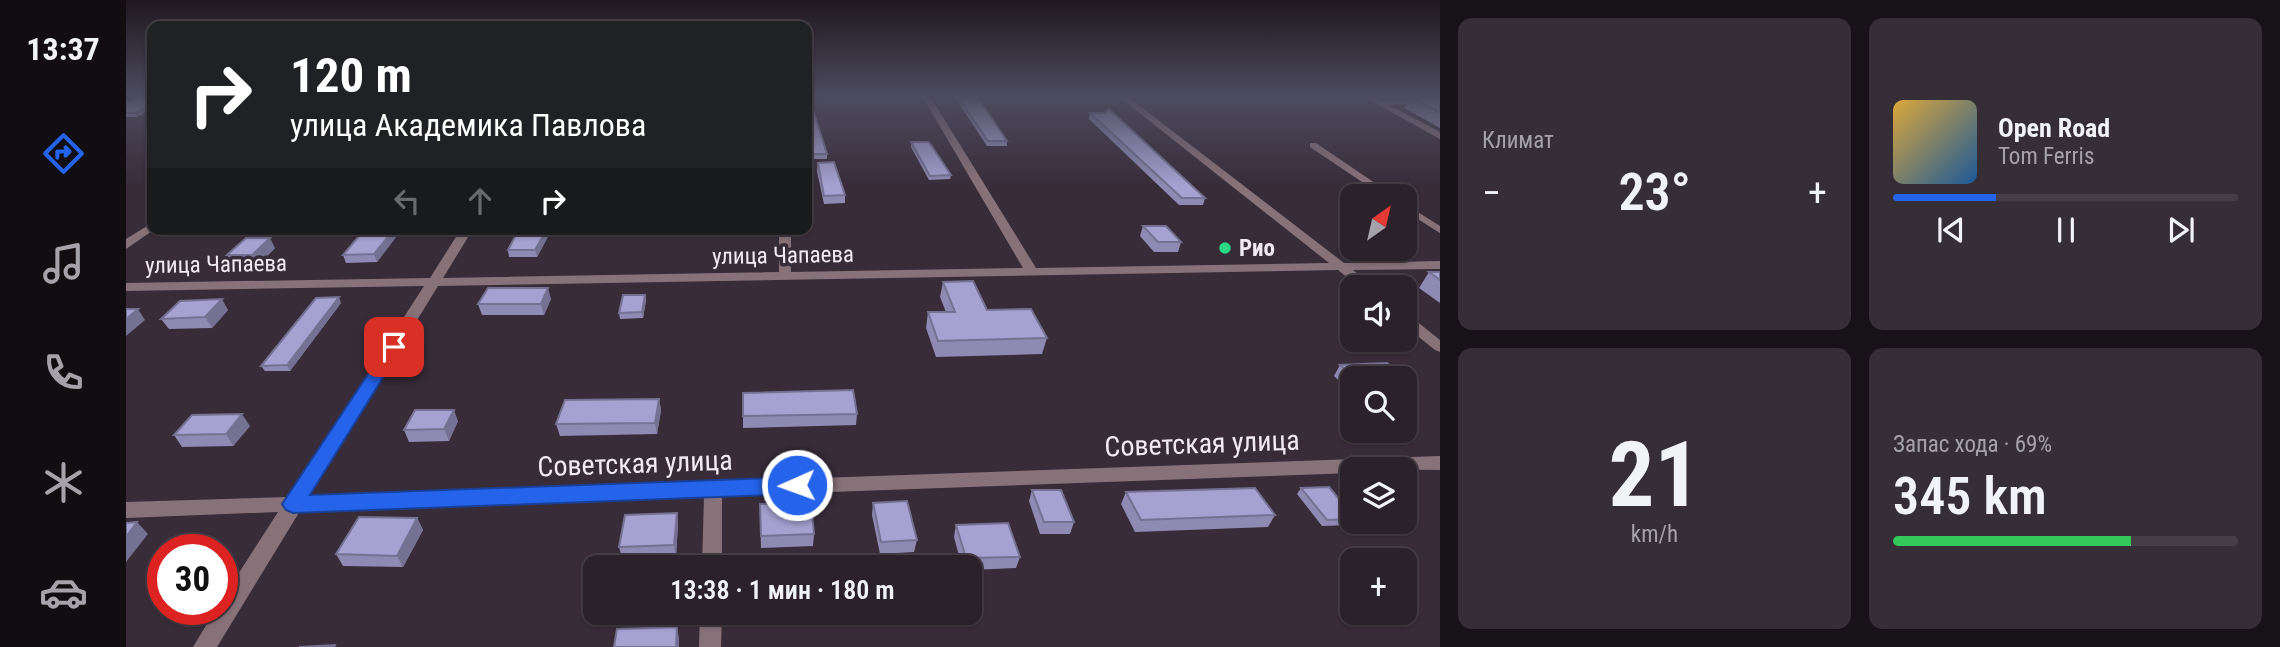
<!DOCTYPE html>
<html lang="ru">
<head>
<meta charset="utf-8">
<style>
  body { margin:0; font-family:"Roboto Condensed",sans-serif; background:#362e37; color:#f1f3f6; height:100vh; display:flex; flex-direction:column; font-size:26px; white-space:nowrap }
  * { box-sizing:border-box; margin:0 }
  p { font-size:23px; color:#a5a3a9 }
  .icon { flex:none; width:38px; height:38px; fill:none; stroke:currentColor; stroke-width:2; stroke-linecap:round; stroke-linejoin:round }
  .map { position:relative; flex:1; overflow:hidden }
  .drawer { display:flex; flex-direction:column; gap:18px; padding:18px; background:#171218; width:840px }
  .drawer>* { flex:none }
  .top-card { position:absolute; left:21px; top:21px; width:665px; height:214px; border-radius:14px; box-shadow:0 2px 5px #0004,0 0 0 2px #463e47; background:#202124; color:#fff; overflow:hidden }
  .needle { width:46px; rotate:34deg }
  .controls { position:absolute; left:1214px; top:184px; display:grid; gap:14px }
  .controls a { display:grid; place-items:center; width:77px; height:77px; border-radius:14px; background:#2a212b; box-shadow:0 2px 5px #0004,0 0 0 2px #463e47; font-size:35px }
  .speed { position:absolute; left:21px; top:534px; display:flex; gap:14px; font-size:35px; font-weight:700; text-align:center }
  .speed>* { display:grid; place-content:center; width:91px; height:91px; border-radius:50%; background:#2a212b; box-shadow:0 2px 5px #0004,0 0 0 2px #463e47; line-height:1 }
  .speed .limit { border:10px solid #d22; background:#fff; color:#111 }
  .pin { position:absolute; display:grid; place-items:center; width:60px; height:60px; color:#fff; margin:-30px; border-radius:14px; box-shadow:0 4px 10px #0006 }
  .me { position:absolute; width:77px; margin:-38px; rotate:268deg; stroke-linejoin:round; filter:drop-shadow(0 0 5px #0008) }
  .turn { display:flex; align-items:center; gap:24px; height:147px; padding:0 28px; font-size:32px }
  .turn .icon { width:91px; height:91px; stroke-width:2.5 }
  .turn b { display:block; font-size:49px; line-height:60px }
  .lanes { display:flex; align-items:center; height:66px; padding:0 28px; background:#0003; justify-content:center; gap:35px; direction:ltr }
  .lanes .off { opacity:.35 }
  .big { font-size:52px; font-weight:600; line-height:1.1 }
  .drawer .tile { flex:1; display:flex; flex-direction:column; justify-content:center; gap:10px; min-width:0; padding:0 24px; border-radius:14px; background:#362e37 }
  .drawer .dial { align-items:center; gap:0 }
  .dial b { font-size:91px; line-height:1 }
  .song { display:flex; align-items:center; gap:21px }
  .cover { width:84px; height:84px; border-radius:10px; background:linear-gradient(135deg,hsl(40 70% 55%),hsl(210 70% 35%)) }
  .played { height:7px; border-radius:4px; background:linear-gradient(90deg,#2563eb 30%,#463e47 30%) }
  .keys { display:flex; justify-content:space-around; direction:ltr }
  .heat { display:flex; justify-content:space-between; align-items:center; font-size:38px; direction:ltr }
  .charge { height:10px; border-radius:5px; background:linear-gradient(90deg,#34c759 69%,#463e47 0) }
  .drawer .tiles { flex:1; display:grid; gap:18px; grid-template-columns:repeat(2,1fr) }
  .trip { position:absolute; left:457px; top:555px; width:399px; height:70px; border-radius:14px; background:#2a212b; box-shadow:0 2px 5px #0004,0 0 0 2px #463e47; font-weight:600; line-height:70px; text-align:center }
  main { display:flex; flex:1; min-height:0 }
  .dock { display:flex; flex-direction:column; width:126px; justify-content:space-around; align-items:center; background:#110d11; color:#a5a3a9 }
  .dock .icon { width:49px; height:49px }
  .dock .current { color:#2563eb }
  .dock b { font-size:32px; color:#f1f3f6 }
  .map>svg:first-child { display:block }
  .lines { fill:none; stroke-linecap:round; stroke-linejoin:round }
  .lane { fill:#887279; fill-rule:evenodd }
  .street { fill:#887279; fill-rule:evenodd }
  .wall { fill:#8f8ab3 }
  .shaded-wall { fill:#747192 }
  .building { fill:#a6a1d0; stroke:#747192; stroke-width:2 }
  .route { fill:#2563eb; stroke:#184099; stroke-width:2 }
  .poi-dot { fill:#28d885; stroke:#382c39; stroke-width:2.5 }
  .labels { text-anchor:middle; stroke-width:7; stroke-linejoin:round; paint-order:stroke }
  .poi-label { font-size:23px; font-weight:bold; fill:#f1eaf2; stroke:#382c39; text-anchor:start }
  .street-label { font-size:23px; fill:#f1eaf2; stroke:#382c39 }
  .near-street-label { font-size:28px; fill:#f1eaf2; stroke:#382c39 }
</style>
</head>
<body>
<main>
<nav class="dock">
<b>13:37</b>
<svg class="icon current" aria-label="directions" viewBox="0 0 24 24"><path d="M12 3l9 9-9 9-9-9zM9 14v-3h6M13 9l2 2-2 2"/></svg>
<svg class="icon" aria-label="music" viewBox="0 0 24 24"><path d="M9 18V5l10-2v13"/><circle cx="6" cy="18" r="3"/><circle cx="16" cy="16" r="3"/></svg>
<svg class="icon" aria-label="phone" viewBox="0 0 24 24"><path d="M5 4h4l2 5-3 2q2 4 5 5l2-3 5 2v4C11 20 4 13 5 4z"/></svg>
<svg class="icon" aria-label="climate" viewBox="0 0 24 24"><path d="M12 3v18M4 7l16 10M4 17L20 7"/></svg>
<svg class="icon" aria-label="car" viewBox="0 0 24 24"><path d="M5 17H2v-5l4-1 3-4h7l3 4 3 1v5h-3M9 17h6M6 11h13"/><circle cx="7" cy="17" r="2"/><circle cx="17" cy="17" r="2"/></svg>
</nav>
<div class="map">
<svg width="1314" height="647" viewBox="0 0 1314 647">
  <rect width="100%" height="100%" fill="#382c39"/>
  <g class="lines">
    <g class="lane">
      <polygon points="1314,100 1314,104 1253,105 1249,103 1253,101"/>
      <polygon points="1184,143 1190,143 1268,196 1257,196 1184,147"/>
      <polygon points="1279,204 1314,226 1314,233 1279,211"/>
    </g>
    <g class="street">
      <polygon points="796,96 804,96 910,268 1203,263 992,96 1001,96 1218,263 1314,261 1314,269 1227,270 1248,287 1233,287 1212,270 312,286 183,496 1314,456 1314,470 1227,469 1227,473 596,496 596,567 576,567 578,497 174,511 91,647 67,647 90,609 96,609 96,599 152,512 0,518 0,502 162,497 298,286 0,291 0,283 304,278 335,229 347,229 317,278 653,272 653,229 665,229 665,272 897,268"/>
      <polygon points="1236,96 1246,96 1314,132 1314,139"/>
      <polygon points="26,223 26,229 29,229 0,249 0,239"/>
      <polygon points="1279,315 1284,316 1314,340 1314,352 1309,350 1279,326"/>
      <polygon points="574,612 596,612 595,647 573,647"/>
    </g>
  </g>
  <g class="wall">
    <polygon points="17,96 11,117 0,117 0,102"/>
    <polygon points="681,96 701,154 701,159 683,159 681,152"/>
    <polygon points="828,96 851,96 881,141 881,146 861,146"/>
    <polygon points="1301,96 1314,96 1314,128 1278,108 1284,97 1303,97"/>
    <polygon points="964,113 1079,198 1077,205 1053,205 963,119"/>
    <polygon points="785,142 825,175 824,179 803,180 785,147"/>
    <polygon points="692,163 719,195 719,203 698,204 691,171"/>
    <polygon points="1017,226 1055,242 1052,252 1028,252 1014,236"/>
    <polygon points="239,229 276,229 251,262 220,263 217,255"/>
    <polygon points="393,229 426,229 411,257 383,257 382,250"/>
    <polygon points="149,248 132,265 107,266 101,255"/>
    <polygon points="1303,272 1314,272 1314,303 1293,288"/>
    <polygon points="817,282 861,310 921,338 916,354 810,357 800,328 802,312 820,312 814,297"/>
    <polygon points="519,295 520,300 517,318 494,319 493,313"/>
    <polygon points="425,299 418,315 356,315 352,304"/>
    <polygon points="215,303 164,371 139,371 135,366"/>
    <polygon points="102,310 86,328 43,329 35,319"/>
    <polygon points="1214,365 1279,378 1227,378 1227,394 1208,376"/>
    <polygon points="1279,378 1289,386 1281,398 1279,398"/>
    <polygon points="533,399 535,410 531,434 434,436 430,424"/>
    <polygon points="731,414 730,425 617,428 617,416"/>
    <polygon points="332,421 323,441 283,442 278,430"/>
    <polygon points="124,426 107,446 56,447 48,435"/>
    <polygon points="1175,488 1227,516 1227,522 1225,525 1196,526 1171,494"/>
    <polygon points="906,490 948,522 944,534 914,534 903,501"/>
    <polygon points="1000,492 1149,515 1142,527 1009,532 995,504"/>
    <polygon points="747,503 791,540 788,552 754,554 746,515"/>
    <polygon points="634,504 688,534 687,546 635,548"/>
    <polygon points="551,513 552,524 550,557 496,558 493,547"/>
    <polygon points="291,518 297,530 277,567 217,566 210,554"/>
    <polygon points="830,525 894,557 890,568 844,570 844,567 836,567 828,537"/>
  </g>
  <g class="shaded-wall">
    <polygon points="26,104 26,109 11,117 9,113"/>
    <polygon points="268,229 276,229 251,262 248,254"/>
    <polygon points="421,229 426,229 411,257 409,250"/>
    <polygon points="144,238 149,248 132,265 126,255"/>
    <polygon points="422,288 425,299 418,315 415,304"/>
    <polygon points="519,295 520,300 517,318 516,312"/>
    <polygon points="213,297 215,303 164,371 161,365"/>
    <polygon points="96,299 102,310 86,328 79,317"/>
    <polygon points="12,309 19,320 0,336 0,319"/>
    <polygon points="533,399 535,410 531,434 529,423"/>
    <polygon points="328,410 332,421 323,441 318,429"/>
    <polygon points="116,414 124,426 107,446 100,434"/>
    <polygon points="551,513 552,524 550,557 548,545"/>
    <polygon points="291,518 297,530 277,567 271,556"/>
    <polygon points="11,522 22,534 0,562 0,537"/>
    <polygon points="551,627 553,638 553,647 550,647"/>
  </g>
  <g class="building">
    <polygon points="17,96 26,96 26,104 9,113 0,113 0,102"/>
    <polygon points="681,96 683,96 701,154 683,154 681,147"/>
    <polygon points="831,96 851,96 881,141 862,141"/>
    <polygon points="1284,97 1314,97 1314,112"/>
    <polygon points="983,109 1079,198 1056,198 964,113 979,113"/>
    <polygon points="785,142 803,142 825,175 804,176"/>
    <polygon points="708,162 719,195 698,196 692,163"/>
    <polygon points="1017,226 1040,226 1055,242 1032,242"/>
    <polygon points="239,229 268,229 248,254 217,255"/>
    <polygon points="393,229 421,229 409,250 382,250"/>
    <polygon points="120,238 144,238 126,255 101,255"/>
    <polygon points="1303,272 1314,272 1314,280"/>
    <polygon points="847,281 861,310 905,309 921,338 812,341 802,312 829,312 817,282"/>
    <polygon points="362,288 422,288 415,304 352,304"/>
    <polygon points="497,295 519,295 516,312 493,313"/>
    <polygon points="213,297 161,365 135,366 190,298"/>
    <polygon points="96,299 79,317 35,319 54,301"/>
    <polygon points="0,309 12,309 0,319"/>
    <polygon points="1261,363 1279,378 1229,378 1214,365"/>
    <polygon points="1279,378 1289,386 1279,387"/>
    <polygon points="727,390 731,414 617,416 617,393"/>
    <polygon points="533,399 529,423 430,424 439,400"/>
    <polygon points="289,410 328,410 318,429 278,430"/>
    <polygon points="116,414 100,434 48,435 66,415"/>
    <polygon points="1203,487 1227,516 1227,519 1201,520 1175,488"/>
    <polygon points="1129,488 1149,515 1015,520 1000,492"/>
    <polygon points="906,490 935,490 948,522 918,522"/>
    <polygon points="781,501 791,540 755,542 747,503"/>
    <polygon points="685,503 688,534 635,536 634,504"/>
    <polygon points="551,513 548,545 493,547 499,515"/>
    <polygon points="233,517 291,518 271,556 210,554"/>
    <polygon points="11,522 0,537 0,523"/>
    <polygon points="882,523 894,557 840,558 830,525"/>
    <polygon points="551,627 550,647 488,647 491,629"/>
    <polygon points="209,645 208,647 173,647"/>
  </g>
  <linearGradient id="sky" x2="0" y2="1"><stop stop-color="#1f181f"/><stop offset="0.52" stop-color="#4d4b5f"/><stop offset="1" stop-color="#4d4b5f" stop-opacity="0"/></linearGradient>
  <rect width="1314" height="186" fill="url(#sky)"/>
  <polygon class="route" points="268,342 276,347 184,495 671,477 679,480 682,485 679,491 671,494 167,513 160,510 156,504 160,498 262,344"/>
  <circle class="poi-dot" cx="1099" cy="248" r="7"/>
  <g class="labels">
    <g class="poi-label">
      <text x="1113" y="256">Рио</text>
    </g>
    <g class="street-label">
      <text transform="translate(657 255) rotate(-1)" y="8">улица Чапаева</text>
      <text transform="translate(90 264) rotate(-1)" y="8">улица Чапаева</text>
    </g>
    <g class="near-street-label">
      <text transform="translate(1076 443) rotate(-2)" y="10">Советская улица</text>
      <text transform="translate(509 463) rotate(-2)" y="10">Советская улица</text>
    </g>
  </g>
</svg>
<div class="controls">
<a><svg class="needle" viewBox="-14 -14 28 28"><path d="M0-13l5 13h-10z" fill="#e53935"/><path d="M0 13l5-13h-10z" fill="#a5a3a9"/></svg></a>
<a><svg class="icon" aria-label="sound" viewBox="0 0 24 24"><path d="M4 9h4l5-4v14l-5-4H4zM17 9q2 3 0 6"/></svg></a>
<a><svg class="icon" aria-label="search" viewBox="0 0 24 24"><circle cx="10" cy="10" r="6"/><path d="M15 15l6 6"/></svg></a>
<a><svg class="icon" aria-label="layers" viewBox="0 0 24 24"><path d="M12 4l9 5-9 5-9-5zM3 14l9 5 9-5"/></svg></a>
<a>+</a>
</div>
<div class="speed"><div class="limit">30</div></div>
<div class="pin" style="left:268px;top:347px;background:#d93025"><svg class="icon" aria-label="arrive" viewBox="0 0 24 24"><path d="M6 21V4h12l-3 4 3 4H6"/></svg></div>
<svg class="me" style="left:671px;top:485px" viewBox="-20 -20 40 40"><circle r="17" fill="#2563eb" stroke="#fff" stroke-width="3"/><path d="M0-11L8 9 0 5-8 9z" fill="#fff"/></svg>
<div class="trip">13:38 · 1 мин · 180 m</div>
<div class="top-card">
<div class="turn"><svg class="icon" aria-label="right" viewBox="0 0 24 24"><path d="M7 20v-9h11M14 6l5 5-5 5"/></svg><div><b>120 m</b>улица Академика Павлова</div></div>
<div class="lanes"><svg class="icon off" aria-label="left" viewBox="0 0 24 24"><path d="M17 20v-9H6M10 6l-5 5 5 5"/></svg><svg class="icon off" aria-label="ahead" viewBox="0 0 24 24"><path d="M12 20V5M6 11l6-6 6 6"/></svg><svg class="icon" aria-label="right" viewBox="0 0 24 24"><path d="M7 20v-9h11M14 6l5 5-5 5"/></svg></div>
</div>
</div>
<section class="drawer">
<div class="tiles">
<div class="tile"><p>Климат</p>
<div class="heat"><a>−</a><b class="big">23°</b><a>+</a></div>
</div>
<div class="tile">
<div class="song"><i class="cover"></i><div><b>Open Road</b><p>Tom Ferris</p></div></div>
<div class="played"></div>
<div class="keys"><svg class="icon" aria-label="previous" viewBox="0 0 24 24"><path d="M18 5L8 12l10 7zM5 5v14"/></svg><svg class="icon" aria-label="pause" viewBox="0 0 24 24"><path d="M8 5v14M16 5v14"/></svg><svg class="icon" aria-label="next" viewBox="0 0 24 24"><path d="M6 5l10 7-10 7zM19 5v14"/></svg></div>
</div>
<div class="tile dial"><b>21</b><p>km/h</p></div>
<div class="tile"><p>Запас хода · 69%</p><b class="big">345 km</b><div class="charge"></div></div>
</div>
</section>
</main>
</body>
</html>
